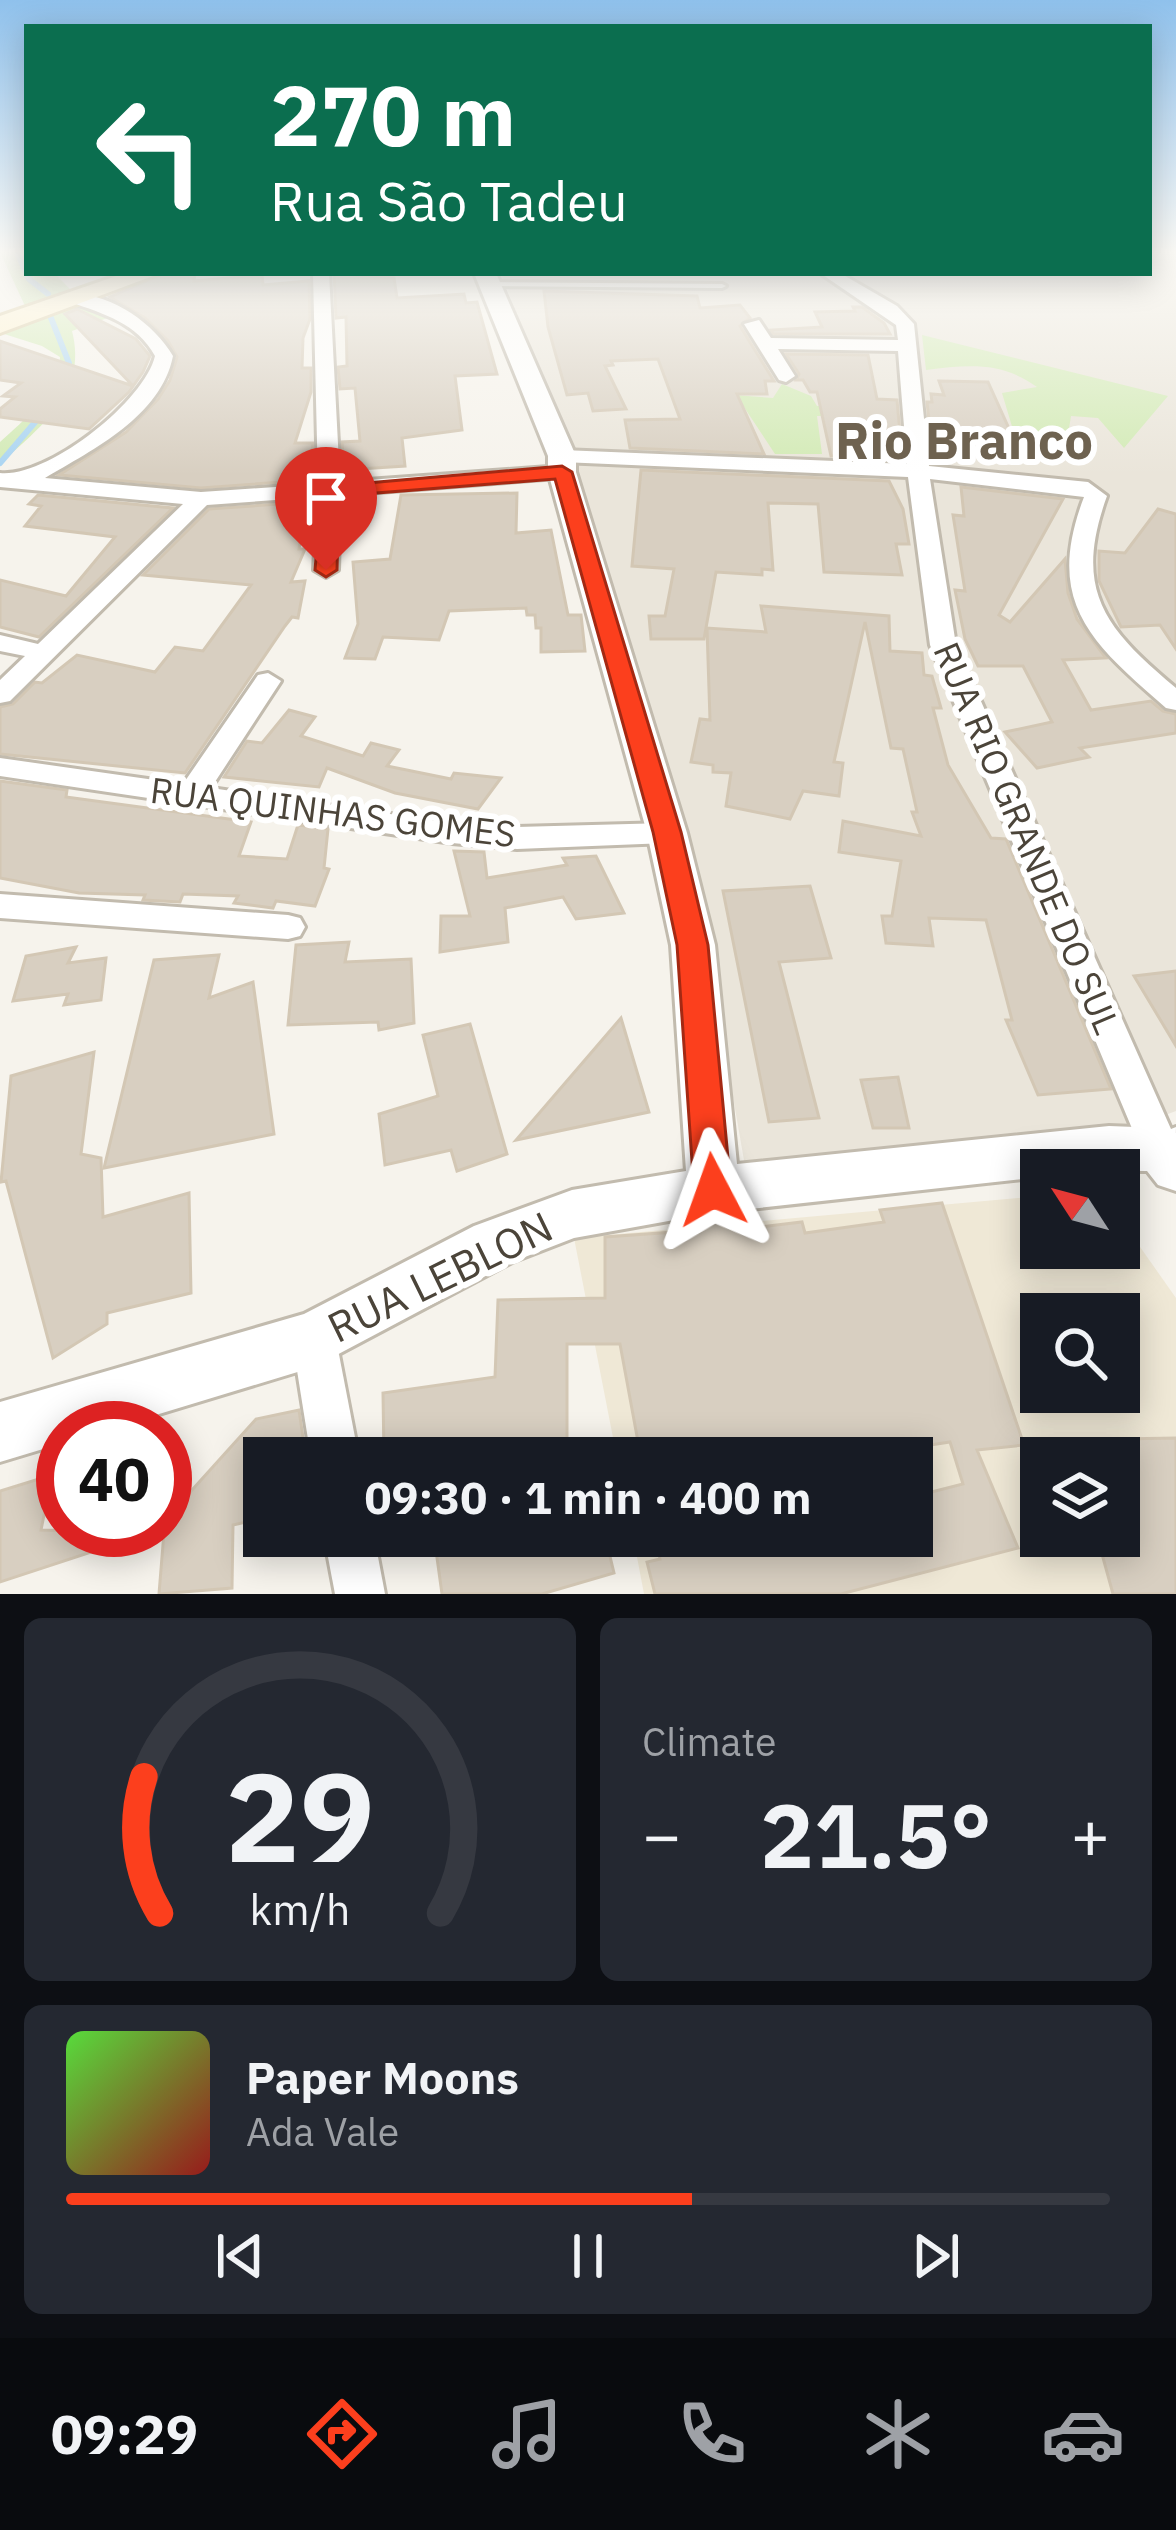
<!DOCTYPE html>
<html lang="en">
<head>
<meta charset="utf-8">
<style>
  body { margin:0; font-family:"IBM Plex Sans",sans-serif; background:#242831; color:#f1f3f6; height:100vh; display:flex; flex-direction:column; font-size:45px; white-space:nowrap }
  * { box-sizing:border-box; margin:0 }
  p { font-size:39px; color:#9ea1a6 }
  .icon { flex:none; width:66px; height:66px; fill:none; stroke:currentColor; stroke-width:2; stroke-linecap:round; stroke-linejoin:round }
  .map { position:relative; height:1594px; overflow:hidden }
  .side { display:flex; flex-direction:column; gap:24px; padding:24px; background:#0d0f14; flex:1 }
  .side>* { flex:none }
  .guide { position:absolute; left:24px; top:24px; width:1128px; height:252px; border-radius:0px; box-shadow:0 6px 30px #0003; background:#0b6e4f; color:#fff; overflow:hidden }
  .needle { width:78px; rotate:306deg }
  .buttons { position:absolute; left:1020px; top:1149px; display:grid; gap:24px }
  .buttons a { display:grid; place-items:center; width:120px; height:120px; border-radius:0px; background:#171b24; box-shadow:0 6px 30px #0003; font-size:60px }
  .speed { position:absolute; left:36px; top:1401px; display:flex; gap:24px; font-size:60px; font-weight:700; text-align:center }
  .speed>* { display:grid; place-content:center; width:156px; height:156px; border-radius:50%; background:#171b24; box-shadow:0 6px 30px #0003; line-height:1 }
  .speed .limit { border:18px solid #d22; background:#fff; color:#111 }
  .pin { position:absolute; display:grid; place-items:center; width:102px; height:102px; color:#fff; margin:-123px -51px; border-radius:50% 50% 50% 0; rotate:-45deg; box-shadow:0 0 12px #0007 }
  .pin .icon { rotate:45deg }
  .me { position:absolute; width:132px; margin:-66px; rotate:356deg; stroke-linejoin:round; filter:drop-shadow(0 0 9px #0008) }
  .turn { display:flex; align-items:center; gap:42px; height:252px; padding:0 48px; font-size:54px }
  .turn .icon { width:156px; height:156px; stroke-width:2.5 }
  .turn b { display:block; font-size:84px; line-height:102px }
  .big { font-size:90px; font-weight:800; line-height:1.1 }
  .side .card { flex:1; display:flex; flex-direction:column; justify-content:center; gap:18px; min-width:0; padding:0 42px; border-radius:18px; background:#242831 }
  .side .dial { align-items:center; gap:0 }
  .dial svg { height:312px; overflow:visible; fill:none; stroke:#363941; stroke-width:7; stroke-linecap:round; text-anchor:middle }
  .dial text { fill:#f1f3f6; stroke:none }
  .song { display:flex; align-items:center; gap:36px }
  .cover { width:144px; height:144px; border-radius:18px; background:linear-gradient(135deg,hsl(110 70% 55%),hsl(0 70% 35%)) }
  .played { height:12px; border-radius:6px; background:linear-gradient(90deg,#fc3f1d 60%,#363941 60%) }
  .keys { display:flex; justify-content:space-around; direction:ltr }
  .heat { display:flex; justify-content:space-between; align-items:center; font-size:66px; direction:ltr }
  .side .tiles { flex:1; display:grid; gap:24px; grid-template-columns:1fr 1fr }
  .card:last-child { grid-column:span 2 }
  .trip { position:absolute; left:243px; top:1437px; width:690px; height:120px; border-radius:0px; background:#171b24; box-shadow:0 6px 30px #0003; font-weight:800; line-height:120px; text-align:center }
  .dock { display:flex; height:192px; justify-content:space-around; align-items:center; background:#090b0e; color:#9ea1a6 }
  .dock .icon { width:84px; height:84px }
  .dock .selected { color:#fc3f1d }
  .dock b { font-size:54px; color:#f1f3f6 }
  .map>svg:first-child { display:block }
  .residential { fill:#eae5da }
  .education { fill:#efe8d6; fill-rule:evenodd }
  .green { fill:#d2eab5 }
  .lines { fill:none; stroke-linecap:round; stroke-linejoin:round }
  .stream { stroke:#a9d4f2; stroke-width:6 }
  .building { fill:#d8cfc1; stroke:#d3c7b4; stroke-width:3 }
  .service-casing { stroke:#c2bbae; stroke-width:6 }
  .minor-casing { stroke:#c2bbae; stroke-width:6 }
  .tertiary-casing { stroke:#c2bbae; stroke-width:6 }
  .secondary-casing { stroke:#d6c79b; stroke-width:6 }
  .service { fill:#fff; fill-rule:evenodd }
  .minor { fill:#fff; fill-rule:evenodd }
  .tertiary { fill:#fff; fill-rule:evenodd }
  .secondary { fill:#fff3cd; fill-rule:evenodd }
  .route { fill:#fc3f1d; stroke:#a42913; stroke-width:3 }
  .labels { text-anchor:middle; stroke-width:12; stroke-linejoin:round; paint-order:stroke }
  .street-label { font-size:36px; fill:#4b4439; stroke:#fff }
  .near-street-label { font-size:42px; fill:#4b4439; stroke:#fff }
  .far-town-label { font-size:51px; font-weight:bold; fill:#6e6250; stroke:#fff }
</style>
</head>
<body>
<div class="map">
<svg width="1176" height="1594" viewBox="0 0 1176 1594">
  <rect width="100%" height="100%" fill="#f6f3ec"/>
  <polygon class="residential" points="1149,252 1176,252 1176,1111 1102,1138 745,1166 686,828 567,448 501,273 1149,273"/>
  <path class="education" d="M1041,1196V1248H1119V1217L1176,1298V1594H644L633,1536H912V1458H617L574,1238ZM1041,1314H1119V1392H1041ZM1041,1458H1119V1536H1041Z"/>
  <g class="green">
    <polygon points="0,252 27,252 27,273 54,273 71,290 25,306"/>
    <path d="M73,305L110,317L72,331C88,393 41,426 0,464V442C23,421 60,391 60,357L42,346L1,333Z"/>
    <path d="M922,335L1168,396L1124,448L1098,418L1071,416L1064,460H1022L1002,393L1037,387C1001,361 968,365 926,370Z"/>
    <polygon points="782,384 811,396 817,406 845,406 850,416 817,416 822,454 775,454 742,404 711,403 734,395 773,398"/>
  </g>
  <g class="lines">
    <g class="stream">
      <polyline points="17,252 29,279 48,294"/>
      <polyline points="51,318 69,363 66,373"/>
      <polyline points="0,463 43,413"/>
    </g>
  </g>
  <g class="building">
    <polygon points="165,273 195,273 194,281 262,275 263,285 309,281 310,319 303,338 302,368 311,368 311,392 295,443 313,443 309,480 201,488 59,475 126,432 158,399 170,380 177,357 168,341 145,318 110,297"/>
    <polygon points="334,273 394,278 397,298 464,294 466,303 477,302 497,374 455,376 462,430 402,438 405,466 344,470 342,442 360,441 355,388 340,389 338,367 347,366 346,317 336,318"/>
    <polygon points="544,291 697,296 700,308 740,305 750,318 740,326 774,381 765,381 767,394 737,394 764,454 630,448 625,420 680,419 658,359 611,361 613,365 605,366 626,409 593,411 588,393 567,395 548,327"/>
    <polygon points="853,307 862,307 884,323 890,334 773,334 771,330 822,327 815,312 855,311"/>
    <polygon points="77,309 136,339 150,356 143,372 129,392 89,429 0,417 0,409 15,397 3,396 21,383 0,380 0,341 133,386 65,314"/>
    <polygon points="786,354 868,355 877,399 897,400 902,455 831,456 817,392 810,392 803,380 796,380 799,374"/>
    <polygon points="939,381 988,382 1015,442 930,430 927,402 932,402 931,394 944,395"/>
    <polygon points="641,470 889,481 903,509 909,544 896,544 902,575 824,572 818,504 768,503 773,570 762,569 762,575 716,572 704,639 651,639 649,616 665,616 674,569 632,566"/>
    <polygon points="961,487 1063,499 999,615 1010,622 1065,559 1068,593 1077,619 1106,658 1063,660 1091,710 1151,701 1163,711 1176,714 1176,733 1080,748 1089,757 1037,768 1005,732 1052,722 1023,666 978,666 965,639 955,590 965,591 953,515 964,516"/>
    <polygon points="517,493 516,533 551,530 568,615 581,615 585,651 541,652 541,628 536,628 535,615 527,615 526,608 449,611 439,640 383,637 375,659 345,658 358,624 353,562 390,559 401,495"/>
    <polygon points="38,495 173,508 39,637 0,627 0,580 66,596 115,537 25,526 41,506 29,504"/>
    <polygon points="307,502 299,549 305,549 291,582 305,581 298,618 292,617 285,626 185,773 0,754 0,707 13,704 35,682 42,683 77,655 155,672 175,647 203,651 251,585 143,575 209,509"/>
    <polygon points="1158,509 1176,514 1176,649 1160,625 1121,627 1099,581 1099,551 1125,553"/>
    <polygon points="761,606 889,616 890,651 922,653 924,675 932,676 941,708 933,708 948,765 991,838 1006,839 1111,1089 1038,1095 1006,1020 1012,1020 986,920 929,918 933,946 886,943 882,916 892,916 901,861 839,852 843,821 921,836 912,812 917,812 903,749 891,748 865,622 834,762 843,763 839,796 803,791 790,819 726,806 731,773 713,772 713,765 691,762 700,719 710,720 707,628 766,632"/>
    <polygon points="289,710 315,717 301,736 363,756 371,743 399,750 387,766 451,779 454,773 501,778 478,809 395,793 327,768 319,787 224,777 247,741 262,743"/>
    <polygon points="0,781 67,790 66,797 251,822 239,856 287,859 298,825 328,829 324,868 329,869 315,906 276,901 273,908 234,903 238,896 183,894 180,902 143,900 145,895 79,893 0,878"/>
    <polygon points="454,851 484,852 487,878 567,865 563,858 596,856 624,913 576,919 563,897 505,908 508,942 440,952 441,916 470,916"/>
    <polygon points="810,886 831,958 779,962 819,1118 769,1122 723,891"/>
    <polygon points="349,942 345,962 411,959 414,1023 379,1030 378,1022 288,1025 296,945"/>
    <polygon points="76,947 68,963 106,958 101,1000 64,1005 68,994 13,1001 26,956"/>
    <polygon points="219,955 209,998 253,982 274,1134 104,1168 154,960"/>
    <polygon points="1176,971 1176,1046 1134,976"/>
    <polygon points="621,1018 649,1112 516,1140"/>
    <polygon points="470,1024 507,1154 457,1171 451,1150 385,1165 379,1114 438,1096 423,1035"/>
    <polygon points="94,1052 81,1154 101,1158 103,1217 189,1193 191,1293 107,1313 107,1324 53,1358 6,1181 1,1182 11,1076"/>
    <polygon points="898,1077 909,1128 873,1128 861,1080"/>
    <polygon points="942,1203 1024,1445 977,1450 1018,1548 841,1594 655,1594 647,1562 660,1559 655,1536 912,1536 912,1497 963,1484 950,1442 845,1458 641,1458 620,1344 567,1344 567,1455 384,1458 383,1393 495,1377 498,1300 605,1298 605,1237 674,1232 673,1225 739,1216 742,1229 802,1222 805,1233 884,1222 880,1210"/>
    <polygon points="299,1410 306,1458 264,1458 264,1518 233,1525 232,1588 159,1594 165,1520 256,1419"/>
    <polygon points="1176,1438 1176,1594 1113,1594 1097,1536 1119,1536 1119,1439"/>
    <polygon points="52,1475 41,1530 149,1533 0,1582 0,1491"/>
    <polygon points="434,1536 605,1536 614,1573 542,1594 442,1594"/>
  </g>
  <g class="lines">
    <g class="service-casing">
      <polygon id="service" points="486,282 722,284 726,286 722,288 489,286 486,286"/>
    </g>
    <g class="minor-casing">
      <g id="minor">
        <path d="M313,273H329L340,482L562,466L570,467V477L340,495L338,570L326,577L314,570L318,497L207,505L10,701L0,703V680L25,656L0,651V635L38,644L183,504L0,487V473C47,478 144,402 155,356C137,323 104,314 70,302V294C110,292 154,323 173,356C161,416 94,449 45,478L201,492L318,484Z"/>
        <path d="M820,273H840L897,306L914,324L929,466L1088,482L1107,496C1073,590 1104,628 1176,688V710L1166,708C1090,642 1044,602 1084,497L930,479L956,645L1171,1129L1176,1127L1175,1162L1161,1167L1147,1162L1141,1150L930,645L908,477L562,462L551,456L562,450L907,464L898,351L778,349L795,376L786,382L779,380L744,324L759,320L771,338L898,340L896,325Z"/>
        <polygon points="268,673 281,681 211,788 452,823 517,827 667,823 682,833 667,843 517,849 452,843 0,776 0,758 183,784 258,675"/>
        <polygon points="0,894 288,915 300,918 305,927 300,936 288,939 0,918"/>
        <polygon points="314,1318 330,1324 336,1339 359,1458 311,1458 292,1339 298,1324"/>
        <polygon points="324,1536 374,1536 385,1594 335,1594"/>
      </g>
    </g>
    <g class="tertiary-casing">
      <polygon id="tertiary" points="474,273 496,273 576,456 576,472 687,833 715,945 737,1164 1109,1126 1161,1128 1176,1133 1176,1191 1158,1185 1147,1171 1041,1170 1041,1177 713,1213 574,1238 512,1262 314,1367 113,1428 63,1428 63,1443 0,1462 0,1402 304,1314 474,1226 572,1190 686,1171 671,945 647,833 548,472 548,456"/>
    </g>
    <g class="secondary-casing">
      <polygon id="secondary" points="125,273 161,273 0,333 0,316"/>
    </g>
    <use href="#service" class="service"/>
    <use href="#minor" class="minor"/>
    <use href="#tertiary" class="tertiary"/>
    <use href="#secondary" class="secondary"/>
  </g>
  <linearGradient id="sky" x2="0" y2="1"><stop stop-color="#8fc1ec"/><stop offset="0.53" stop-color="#fbfaf6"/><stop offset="1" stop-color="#fbfaf6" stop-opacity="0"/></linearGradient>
  <rect width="1176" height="475" fill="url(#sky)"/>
  <polygon class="route" points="562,466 572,472 681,832 708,945 731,1190 726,1202 713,1207 700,1202 694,1190 677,945 653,832 555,479 339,496 337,570 326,577 315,570 322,487"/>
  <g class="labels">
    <g class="street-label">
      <text transform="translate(333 812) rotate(7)" y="13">RUA QUINHAS GOMES</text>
      <text transform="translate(1027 838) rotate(67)" y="13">RUA RIO GRANDE DO SUL</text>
    </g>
    <g class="near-street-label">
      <text transform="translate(440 1277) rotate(-26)" y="15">RUA LEBLON</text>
    </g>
    <g class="far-town-label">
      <text x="964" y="459">Rio Branco</text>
    </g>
  </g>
</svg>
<div class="buttons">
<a><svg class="needle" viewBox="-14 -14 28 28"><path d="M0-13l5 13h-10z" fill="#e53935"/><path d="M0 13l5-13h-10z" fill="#9ea1a6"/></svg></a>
<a><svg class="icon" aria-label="search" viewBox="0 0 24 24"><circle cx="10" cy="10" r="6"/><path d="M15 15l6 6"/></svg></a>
<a><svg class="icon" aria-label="layers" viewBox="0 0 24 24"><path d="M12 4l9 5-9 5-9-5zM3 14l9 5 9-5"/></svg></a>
</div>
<div class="speed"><div class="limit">40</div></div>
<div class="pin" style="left:326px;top:570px;background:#d93025"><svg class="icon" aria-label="arrive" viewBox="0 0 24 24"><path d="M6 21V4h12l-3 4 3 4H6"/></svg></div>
<svg class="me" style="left:713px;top:1190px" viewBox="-20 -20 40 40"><path d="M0-17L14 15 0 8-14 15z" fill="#fc3f1d" stroke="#fff" stroke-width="4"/></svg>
<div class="trip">09:30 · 1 min · 400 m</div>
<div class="guide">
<div class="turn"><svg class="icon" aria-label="left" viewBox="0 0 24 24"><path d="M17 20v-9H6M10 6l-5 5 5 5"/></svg><div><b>270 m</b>Rua São Tadeu</div></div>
</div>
</div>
<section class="side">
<div class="tiles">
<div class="card dial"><svg viewBox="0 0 100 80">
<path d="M14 69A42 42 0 1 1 86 69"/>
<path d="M14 69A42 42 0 0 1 10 34" stroke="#fc3f1d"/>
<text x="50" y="56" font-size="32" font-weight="700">29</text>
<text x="50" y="72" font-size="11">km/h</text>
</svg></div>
<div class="card"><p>Climate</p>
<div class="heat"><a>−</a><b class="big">21.5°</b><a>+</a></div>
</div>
<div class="card">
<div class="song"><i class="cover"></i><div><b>Paper Moons</b><p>Ada Vale</p></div></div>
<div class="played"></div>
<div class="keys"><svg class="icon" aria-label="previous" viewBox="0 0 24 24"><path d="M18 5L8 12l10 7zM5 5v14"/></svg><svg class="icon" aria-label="pause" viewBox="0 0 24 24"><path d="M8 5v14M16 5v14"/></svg><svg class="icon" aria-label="next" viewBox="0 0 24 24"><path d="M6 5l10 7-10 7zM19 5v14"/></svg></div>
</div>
</div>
</section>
<nav class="dock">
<b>09:29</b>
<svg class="icon selected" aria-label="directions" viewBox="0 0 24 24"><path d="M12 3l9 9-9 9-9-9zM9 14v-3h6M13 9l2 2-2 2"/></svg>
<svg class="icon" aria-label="music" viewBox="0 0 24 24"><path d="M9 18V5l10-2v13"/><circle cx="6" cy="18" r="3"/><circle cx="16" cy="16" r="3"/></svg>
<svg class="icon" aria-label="phone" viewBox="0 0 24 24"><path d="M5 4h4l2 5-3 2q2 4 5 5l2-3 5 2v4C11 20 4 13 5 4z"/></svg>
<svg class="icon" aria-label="climate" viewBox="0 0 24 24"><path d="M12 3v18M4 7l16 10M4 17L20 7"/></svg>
<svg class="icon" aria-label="car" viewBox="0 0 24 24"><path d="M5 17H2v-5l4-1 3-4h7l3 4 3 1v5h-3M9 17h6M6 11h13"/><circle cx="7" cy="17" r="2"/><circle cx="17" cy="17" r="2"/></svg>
</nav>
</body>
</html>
